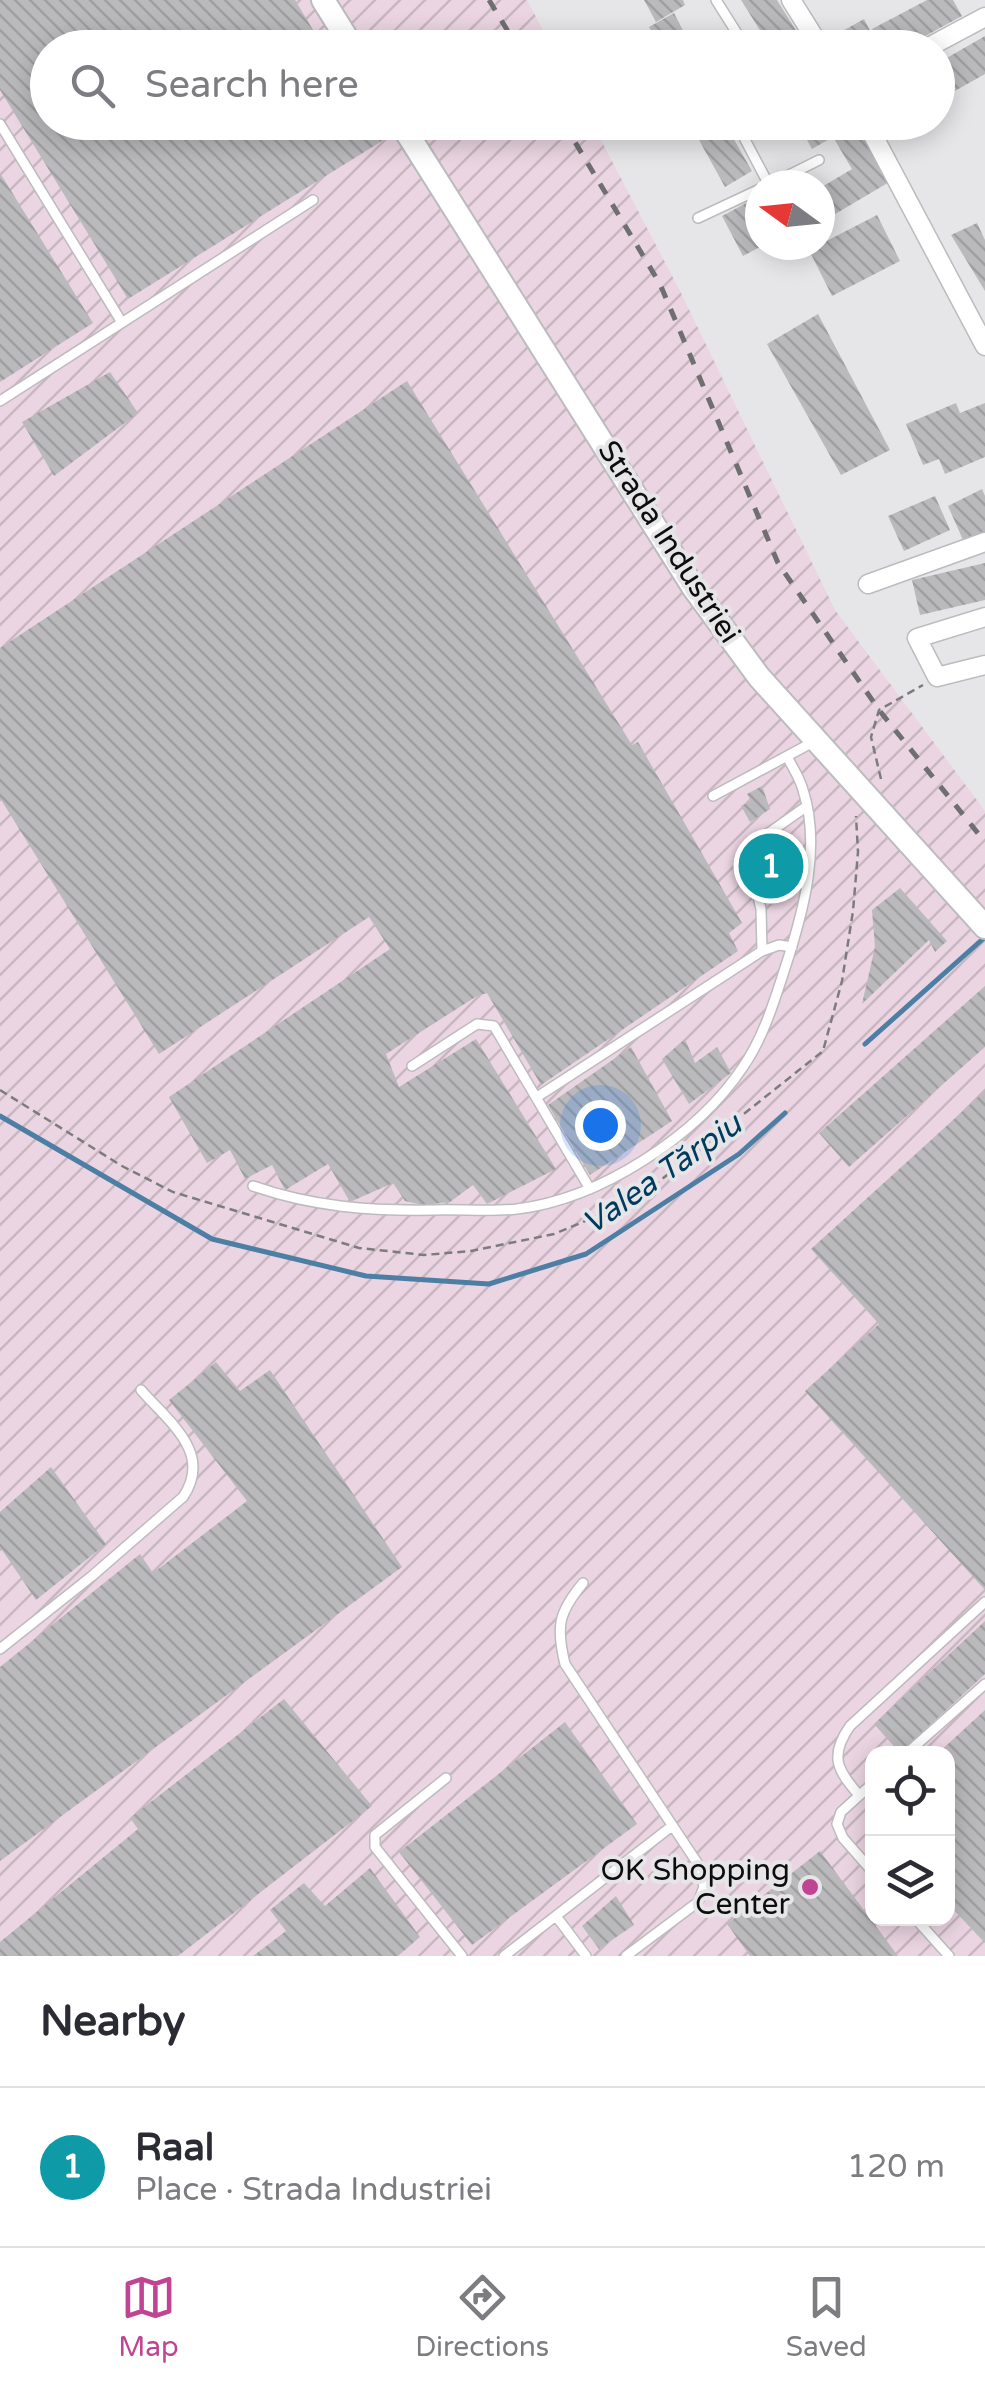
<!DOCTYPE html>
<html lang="en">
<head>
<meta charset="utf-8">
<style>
	:root { --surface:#fff; --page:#f7f7f7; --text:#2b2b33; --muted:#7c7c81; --line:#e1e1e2; --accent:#c14493 }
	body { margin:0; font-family:"Varela Round",sans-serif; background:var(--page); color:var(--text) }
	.controls { position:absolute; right:30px; bottom:30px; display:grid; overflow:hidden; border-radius:20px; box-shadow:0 5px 25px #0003 }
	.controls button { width:90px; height:90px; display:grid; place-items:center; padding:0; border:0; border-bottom:2px solid var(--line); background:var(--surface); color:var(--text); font:50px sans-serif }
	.compass { position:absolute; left:745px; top:170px; width:90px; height:90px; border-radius:50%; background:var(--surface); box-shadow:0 5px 25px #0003; rotate:285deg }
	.you { position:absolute; left:600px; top:1125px; width:35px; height:35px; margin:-25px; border:8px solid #fff; border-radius:50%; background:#1a73e8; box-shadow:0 0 0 15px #1a73e833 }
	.badge { display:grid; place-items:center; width:65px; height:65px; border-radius:50%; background:var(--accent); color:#fff; font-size:32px; font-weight:700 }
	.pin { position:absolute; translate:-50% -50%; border:5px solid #fff; box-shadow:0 2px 10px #0006 }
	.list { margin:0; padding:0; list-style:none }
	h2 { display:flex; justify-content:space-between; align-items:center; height:130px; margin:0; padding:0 40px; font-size:42px }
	h2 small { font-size:32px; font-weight:400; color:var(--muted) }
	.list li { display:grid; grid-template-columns:65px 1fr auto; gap:30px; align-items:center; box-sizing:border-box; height:160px; padding:0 40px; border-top:2px solid var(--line) }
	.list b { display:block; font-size:38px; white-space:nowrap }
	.list p { margin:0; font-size:32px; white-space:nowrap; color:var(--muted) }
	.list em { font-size:32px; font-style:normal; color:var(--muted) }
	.icon { flex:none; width:55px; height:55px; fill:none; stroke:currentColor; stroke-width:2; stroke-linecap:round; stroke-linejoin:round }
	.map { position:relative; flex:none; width:985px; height:1956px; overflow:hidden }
	.search { position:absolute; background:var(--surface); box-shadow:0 5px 25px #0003; left:30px; right:30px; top:30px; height:110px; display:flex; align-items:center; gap:25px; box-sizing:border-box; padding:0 35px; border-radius:55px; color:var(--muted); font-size:38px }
	.sheet { height:290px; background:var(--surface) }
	nav { display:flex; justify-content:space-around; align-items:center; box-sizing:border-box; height:140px; border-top:2px solid var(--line); background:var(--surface); font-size:28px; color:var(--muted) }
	nav a { display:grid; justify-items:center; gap:5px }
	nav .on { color:var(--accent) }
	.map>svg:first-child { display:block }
	.industrial { fill:url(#industrial-furrows); fill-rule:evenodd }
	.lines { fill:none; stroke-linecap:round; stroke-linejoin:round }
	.stream { stroke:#4d7fa5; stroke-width:5 }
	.building { fill:url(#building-back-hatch) }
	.service-casing { stroke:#bcbcbf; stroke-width:12 }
	.minor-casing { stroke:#bcbcbf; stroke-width:21 }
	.tertiary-casing { stroke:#bcbcbf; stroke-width:26 }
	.path { stroke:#7c7c7e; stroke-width:2.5; stroke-dasharray:8 5; stroke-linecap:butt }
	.service { stroke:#fff; stroke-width:9 }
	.minor { stroke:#fff; stroke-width:18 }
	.tertiary { stroke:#fff; stroke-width:22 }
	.rail { stroke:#6f6f71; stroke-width:5; stroke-dasharray:12 12; stroke-linecap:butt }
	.poi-dot { fill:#c14493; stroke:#e6e6e9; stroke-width:4 }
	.labels { text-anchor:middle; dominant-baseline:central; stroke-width:8; stroke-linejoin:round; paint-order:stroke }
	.street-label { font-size:30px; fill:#0d0d0e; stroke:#e6e6e9 }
	.poi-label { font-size:30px; fill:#0d0d0e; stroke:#e6e6e9; text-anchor:end }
	.water-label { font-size:32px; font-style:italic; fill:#003b5d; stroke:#e6e6e9 }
</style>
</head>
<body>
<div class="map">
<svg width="985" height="1956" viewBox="0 0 985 1956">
	<defs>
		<pattern id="industrial-furrows" width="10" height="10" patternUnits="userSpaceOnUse" patternTransform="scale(2.5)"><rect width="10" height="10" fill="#ebd5e2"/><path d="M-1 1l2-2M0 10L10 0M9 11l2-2" fill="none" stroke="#c8b6c1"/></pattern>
		<pattern id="building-back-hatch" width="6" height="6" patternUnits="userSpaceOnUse" patternTransform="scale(2.5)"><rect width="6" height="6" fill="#bababd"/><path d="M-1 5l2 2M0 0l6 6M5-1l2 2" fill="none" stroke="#9f9fa1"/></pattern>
	</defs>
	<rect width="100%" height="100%" fill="#e6e6e9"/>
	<path class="industrial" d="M0 0H527L552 47 48 48V122L592 123 680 291 835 610 985 811V1956H0ZM872 1754H948V1918H872Z"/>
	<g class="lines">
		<path class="stream" d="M865 1044 985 937
			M0 1116 212 1239 366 1276 489 1284 586 1254 739 1154 785 1113"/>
	</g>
	<path class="building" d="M0 0H295L324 48H48V122H370L382 141 128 299 0 90Z
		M644 0H683L685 5 656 22Z
		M741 0H777L807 48H771Z
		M927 0H953L962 16 903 48H882L872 29Z
		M674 13 692 48H660L649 27Z
		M864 19 879 48H847L839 33Z
		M985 36V74L953 92 938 63Z
		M689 122H724L752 171 725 187Z
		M797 122H856L891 181 820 223V188L852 169 833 137 812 149Z
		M0 173 93 323 0 382Z
		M750 201 760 222V247L743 256 722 216Z
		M877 215 900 261 832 296 809 250Z
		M977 223 985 240V291L951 235Z
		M818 314 890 450 841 475 767 344Z
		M110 372 138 413 54 476 22 422Z
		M407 381 632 745 638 742 742 923 729 933 738 951 541 1085 487 993 477 996 386 1054 399 1087 476 1039 556 1169 487 1204 473 1185 450 1202 423 1205 405 1201 393 1183 350 1202 328 1164 285 1190 272 1165 245 1179 230 1150 207 1163 169 1097 390 949 369 917 159 1054 0 798V648Z
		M956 403 960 413 985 403V457L945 474 939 459 923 465 906 424Z
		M982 489 985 496V532L963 540 948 506Z
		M935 496 950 530 904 551 888 516Z
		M985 563V600L920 615 912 580Z
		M762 786 770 809 750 822 741 806 751 801 747 794Z
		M771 850 781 859 783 872 768 881 757 858Z
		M900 888 947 941 935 952 929 940 862 1004 875 947 872 910Z
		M985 986V1047L849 1167 819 1133Z
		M685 1039 695 1063 717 1047 731 1073 689 1104 662 1059Z
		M631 1047 672 1121 590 1175 548 1105Z
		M985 1091V1590L805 1391 879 1324 811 1249Z
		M216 1362 240 1391 270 1370 402 1567 0 1861V1667L140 1554 153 1573 247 1501 169 1400Z
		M51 1467 106 1544 36 1600 0 1547V1512Z
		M985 1621V1674L900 1753 874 1724Z
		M284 1699 372 1806 178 1956H0V1942L138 1829 130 1818Z
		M985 1710V1943L948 1904V1754H937Z
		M565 1722 637 1824 472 1945 399 1852Z
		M820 1851 898 1956H750L727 1924Z
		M370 1868 420 1937 398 1956H253L286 1931 270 1910 304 1883 325 1906Z
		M616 1896 634 1925 599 1949 582 1926Z"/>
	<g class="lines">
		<defs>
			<path id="service" d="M716 0 745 46 742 48
				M736 122 741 132 757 122
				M0 124 121 321
				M741 132 769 185
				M769 185 819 160
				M698 218 760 189
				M0 401 313 200
				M713 796 815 741
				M762 951 761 909 748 855 753 844 807 806
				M412 1066 477 1024 494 1026 590 1189
				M537 1097 762 951 779 945 792 947
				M253 1186C313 1207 370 1211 433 1210 461 1209 490 1212 517 1209 600 1199 697 1136 743 1067 765 1035 775 998 787 962 804 909 821 845 803 790 800 778 792 767 787 756
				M583 1583C558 1613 556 1627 565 1664L700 1867 704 1887 698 1902 626 1956
				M0 1649 92 1576 183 1497C213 1453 169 1422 141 1390
				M906 1754 985 1684
				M446 1778 375 1835V1847L462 1956
				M872 1784 841 1812 837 1824 843 1838 872 1871
				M859 1795C837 1770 829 1756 850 1726L985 1602
				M556 1916 586 1956
				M915 1918 949 1956
				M504 1956 672 1826"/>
			<path id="minor" d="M791 0 821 48
				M927 48 985 17
				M866 122 985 346
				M868 584 985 542
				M985 617 917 638 937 677 985 665"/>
			<path id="tertiary" d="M323 0 353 48
				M400 122 693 587 759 677 985 927"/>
		</defs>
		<use href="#service" class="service-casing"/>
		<use href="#minor" class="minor-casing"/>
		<use href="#tertiary" class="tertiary-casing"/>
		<path class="path" d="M881 779 871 737 879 710 923 685
			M0 1090 122 1166 173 1192 359 1248 424 1255 471 1251 554 1234 607 1212 652 1187 823 1051 842 981 853 911 858 852 856 816"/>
		<use href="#service" class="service"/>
		<use href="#minor" class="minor"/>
		<use href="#tertiary" class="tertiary"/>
		<path class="rail" d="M489 0 518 48
			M563 122 660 284 778 563 879 710 985 842"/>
	</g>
	<circle class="poi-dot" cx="810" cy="1887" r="10"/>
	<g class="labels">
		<g class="street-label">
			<text transform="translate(669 542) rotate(57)">Strada Industriei</text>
		</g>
		<g class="poi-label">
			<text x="790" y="1870">OK Shopping<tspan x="790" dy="34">Center</tspan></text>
		</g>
		<g class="water-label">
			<text transform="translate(662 1174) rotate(-35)">Valea Tărpiu</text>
		</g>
	</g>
</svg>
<div class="controls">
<button><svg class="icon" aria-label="locate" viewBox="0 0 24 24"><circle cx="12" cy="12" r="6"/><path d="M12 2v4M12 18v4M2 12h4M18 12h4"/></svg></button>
<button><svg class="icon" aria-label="layers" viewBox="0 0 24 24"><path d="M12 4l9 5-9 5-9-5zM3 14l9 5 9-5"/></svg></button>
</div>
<svg class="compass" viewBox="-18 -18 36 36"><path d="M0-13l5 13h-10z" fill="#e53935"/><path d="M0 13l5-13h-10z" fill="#7c7c81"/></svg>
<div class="you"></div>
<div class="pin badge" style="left:771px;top:866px;background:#0f9aa8">1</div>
<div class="search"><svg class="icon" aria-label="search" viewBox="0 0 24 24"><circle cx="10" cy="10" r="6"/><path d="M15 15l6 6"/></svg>Search here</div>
</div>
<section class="sheet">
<h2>Nearby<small></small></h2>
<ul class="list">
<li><span class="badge" style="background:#0f9aa8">1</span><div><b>Raal</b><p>Place · Strada Industriei</p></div><em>120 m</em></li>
</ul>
</section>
<nav>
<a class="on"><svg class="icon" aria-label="map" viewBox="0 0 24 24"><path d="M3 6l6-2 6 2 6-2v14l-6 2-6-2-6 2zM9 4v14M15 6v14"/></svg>Map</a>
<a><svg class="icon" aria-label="directions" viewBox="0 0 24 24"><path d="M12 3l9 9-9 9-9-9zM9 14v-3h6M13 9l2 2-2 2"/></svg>Directions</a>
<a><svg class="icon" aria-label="saved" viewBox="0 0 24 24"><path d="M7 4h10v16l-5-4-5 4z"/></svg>Saved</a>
</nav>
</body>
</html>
